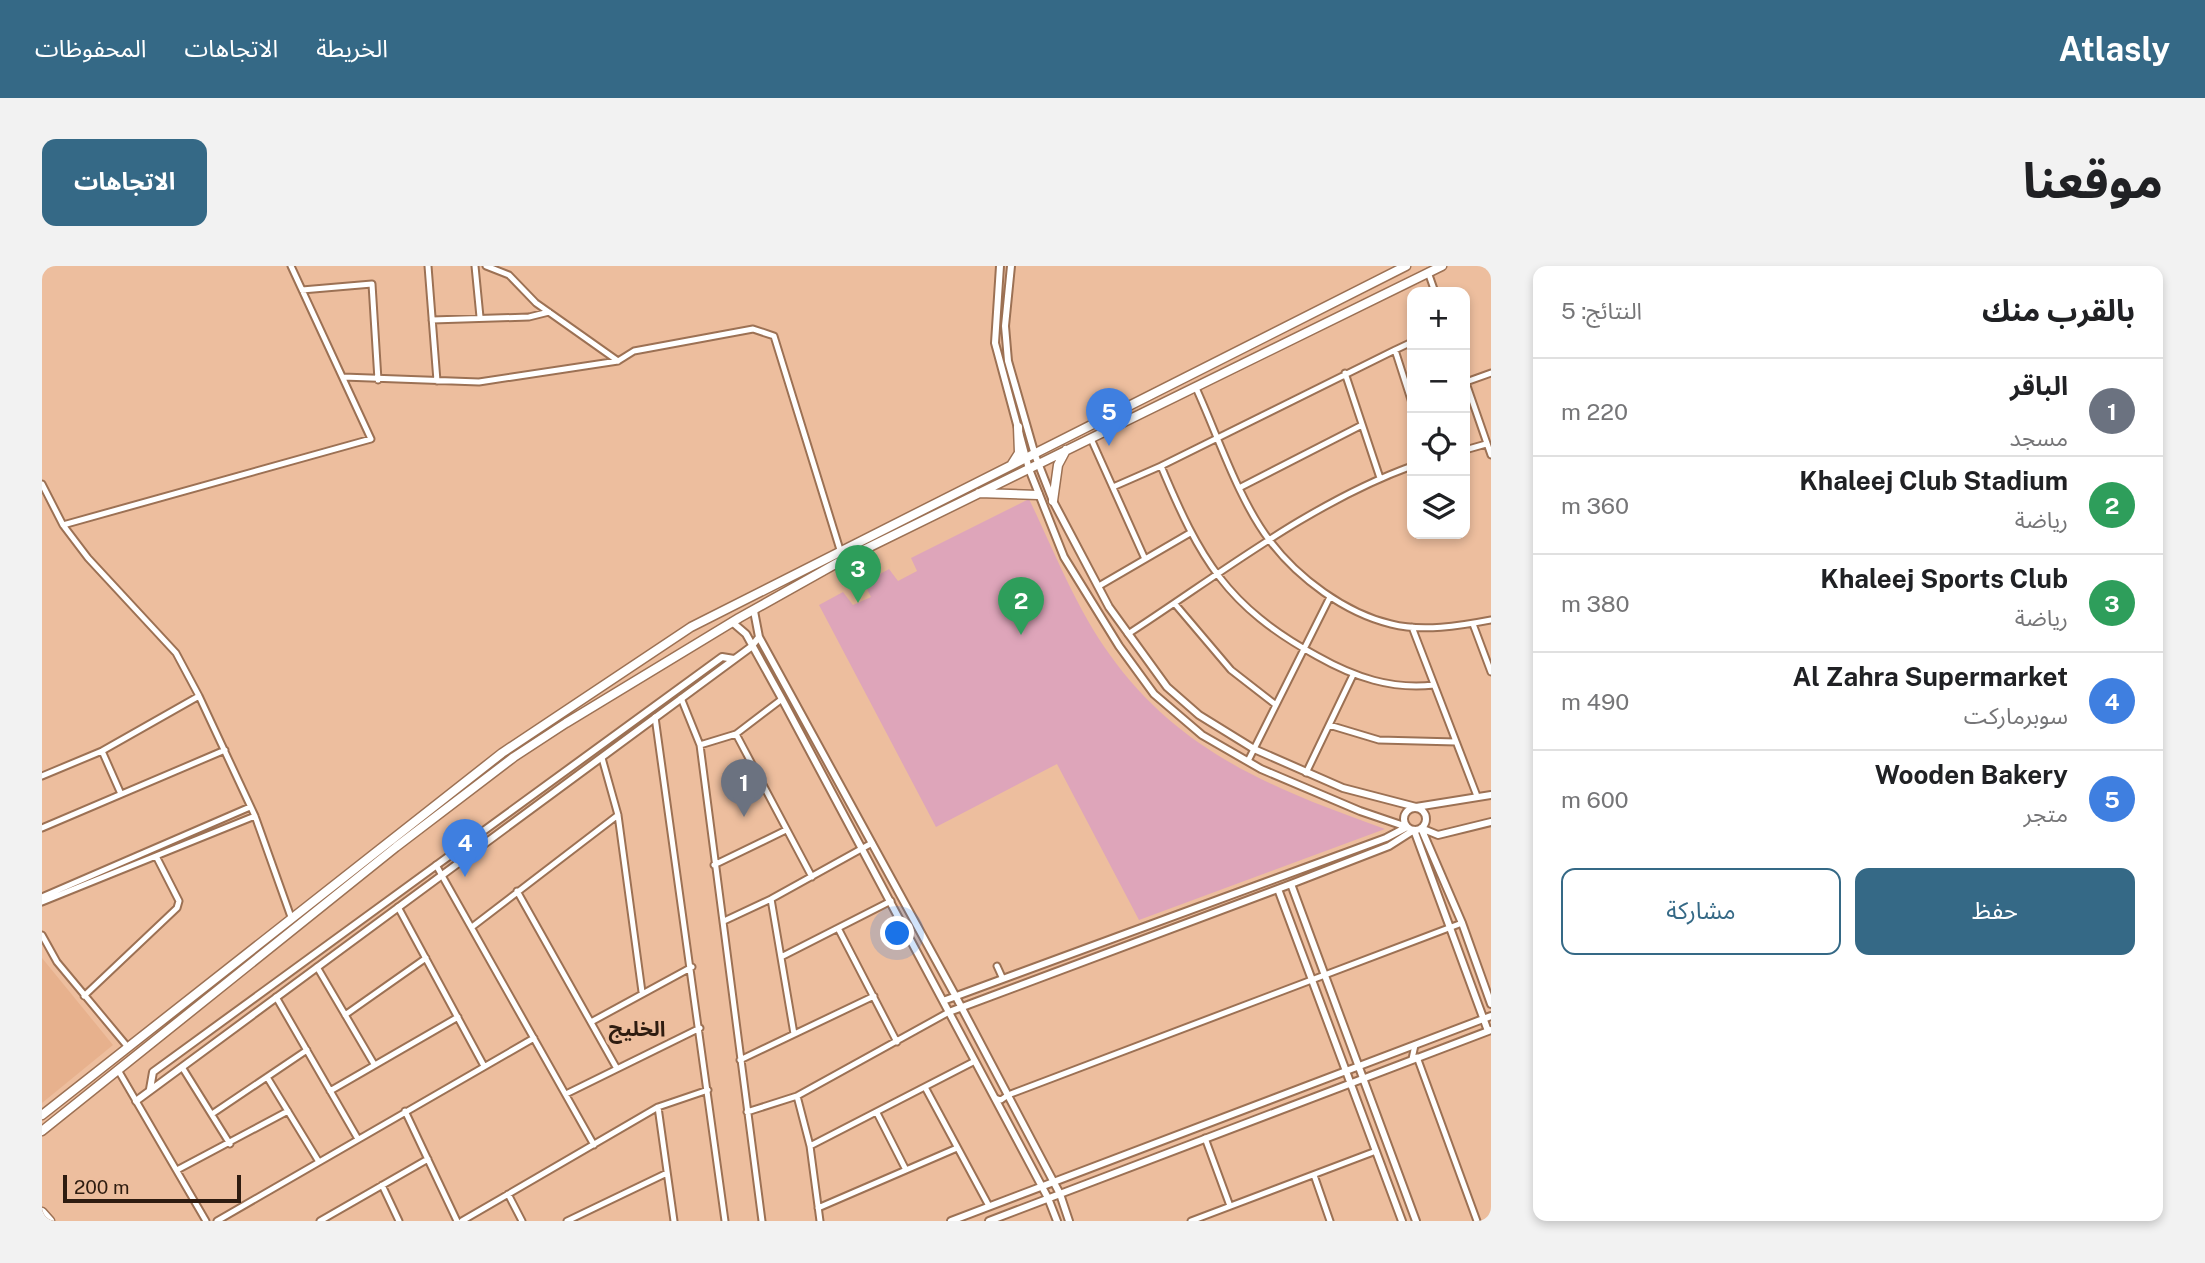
<!DOCTYPE html>
<html lang="ar">
<head>
<meta charset="utf-8">
<style>
	:root { --surface:#fff; --page:#f2f2f2; --text:#202124; --muted:#757577; --line:#e0e0e0; --accent:#356986 }
	body { margin:0; font-family:"Public Sans","Noto Sans Arabic",sans-serif; background:var(--page); color:var(--text); direction:rtl }
	.controls { position:absolute; right:21px; top:21px; display:grid; overflow:hidden; border-radius:14px; box-shadow:0 4px 10px #0003 }
	.controls button { width:63px; height:63px; display:grid; place-items:center; padding:0; border:0; border-bottom:2px solid var(--line); background:var(--surface); color:var(--text); font:35px sans-serif }
	.scale { position:absolute; left:21px; bottom:18px; width:178px; box-sizing:border-box; padding-left:7px; border:4px solid #2e1c10; border-top:0; font-size:19px; line-height:24px; white-space:nowrap; color:#2e1c10; -webkit-text-stroke:5px #edbe9e; paint-order:stroke }
	.you { position:absolute; left:856px; top:668px; width:24px; height:24px; margin:-18px; border:5px solid #fff; border-radius:50%; background:#1a73e8; box-shadow:0 0 0 10px #1a73e833 }
	.badge { display:grid; place-items:center; width:46px; height:46px; border-radius:50%; background:var(--accent); color:#fff; font-size:23px; font-weight:700 }
	.pin { position:absolute; translate:-50% -58px; filter:drop-shadow(0 2px 4px #0008) }
	.pin::after { content:''; position:absolute; top:37px; width:24px; height:21px; background:inherit; clip-path:polygon(0 0,100% 0,50% 100%) }
	.list { margin:0; padding:0; list-style:none }
	h2 { display:flex; justify-content:space-between; align-items:center; height:91px; margin:0; padding:0 28px; font-size:30px }
	h2 small { font-size:23px; font-weight:400; color:var(--muted) }
	.list li { display:grid; grid-template-columns:46px 1fr auto; gap:21px; align-items:center; box-sizing:border-box; height:98px; padding:0 28px; border-top:2px solid var(--line) }
	.list b { display:block; font-size:26px; white-space:nowrap }
	.list p { margin:0; font-size:23px; white-space:nowrap; color:var(--muted) }
	.list em { font-size:23px; font-style:normal; color:var(--muted) }
	.actions { display:flex; gap:14px; padding:21px 28px }
	.actions a { flex:1; padding:16px 0; border:2px solid var(--accent); border-radius:14px; text-align:center; font-size:24px; color:var(--accent) }
	.actions .main { background:var(--accent); color:#fff }
	.icon { flex:none; width:38px; height:38px; fill:none; stroke:currentColor; stroke-width:2; stroke-linecap:round; stroke-linejoin:round }
	.map { position:relative; flex:none; width:1449px; height:955px; overflow:hidden; direction:ltr; border-radius:14px }
	header { display:flex; align-items:center; gap:42px; box-sizing:border-box; height:98px; padding:0 35px; background:var(--accent); color:#fff }
	header strong { font-size:33px }
	nav { display:flex; gap:38px; margin-inline-start:auto; font-size:24px }
	.intro { display:flex; align-items:center; justify-content:space-between; box-sizing:border-box; height:168px; padding:0 42px }
	h1 { margin:0; font-size:49px }
	.button { padding:18px 32px; border-radius:14px; background:var(--accent); color:#fff; font-size:24px; font-weight:700 }
	main { display:flex; gap:42px; padding:0 42px }
	aside { flex:1; background:var(--surface); border-radius:14px; box-shadow:0 4px 10px #0003 }
	.map>svg:first-child { display:block }
	.built { fill:#e7b18d }
	.green { fill:#dea5ba }
	.lines { fill:none; stroke-linecap:round; stroke-linejoin:round }
	.minor-casing { stroke:#9c7154; stroke-width:9 }
	.tertiary-casing { stroke:#9c7154; stroke-width:10 }
	.primary-casing { stroke:#9c7154; stroke-width:11 }
	.minor { stroke:#fff; stroke-width:5 }
	.tertiary { stroke:#fff; stroke-width:6 }
	.primary { stroke:#fff; stroke-width:8 }
	.labels { text-anchor:middle; dominant-baseline:central; stroke-width:7; stroke-linejoin:round; paint-order:stroke }
	.neighbourhood-label { font-size:21px; font-weight:bold; fill:#2e1c10; stroke:#edbe9e }
</style>
</head>
<body>
<header>
<strong>Atlasly</strong>
<nav><a>الخريطة</a><a>الاتجاهات</a><a>المحفوظات</a></nav>
</header>
<div class="intro"><h1>موقعنا</h1><a class="button">الاتجاهات</a></div>
<main>
<aside>
<h2>بالقرب منك<small>النتائج: 5</small></h2>
<ul class="list">
<li><span class="badge" style="background:#6b7280">1</span><div><b>الباقر</b><p>مسجد</p></div><em>220 m</em></li>
<li><span class="badge" style="background:#2e9e5b">2</span><div><b>Khaleej Club Stadium</b><p>رياضة</p></div><em>360 m</em></li>
<li><span class="badge" style="background:#2e9e5b">3</span><div><b>Khaleej Sports Club</b><p>رياضة</p></div><em>380 m</em></li>
<li><span class="badge" style="background:#3f7fe0">4</span><div><b>Al Zahra Supermarket</b><p>سوبرماركت</p></div><em>490 m</em></li>
<li><span class="badge" style="background:#3f7fe0">5</span><div><b>Wooden Bakery</b><p>متجر</p></div><em>600 m</em></li>
</ul>
<div class="actions"><a class="main">حفظ</a><a>مشاركة</a></div>
</aside>
<div class="map">
<svg width="1449" height="955" viewBox="0 0 1449 955">
	<rect width="100%" height="100%" fill="#edbe9e"/>
	<path class="built" d="M0 692 71 779 0 837Z"/>
	<path class="green" d="M987 233C1012 285 1034 342 1068 389 1138 487 1234 524 1343 563L1097 654 1015 498 894 561 777 339 801 326 811 339 829 331 822 317 847 303 856 315 875 305 869 292Z"/>
	<g class="lines">
		<defs>
			<path id="minor" d="M386 0 395 115
				M433 0 438 51
				M444 0 467 9 494 37 576 95
				M1386 6 1393 26
				M260 24 330 18 336 114
				M390 54 487 51 507 46
				M1353 84 1370 76
				M1303 107 1338 212
				M301 111 437 116 576 95 592 85 711 63 732 70 799 287
				M1423 114 1449 189
				M1424 116 1449 107
				M1154 122C1176 170 1196 233 1228 275 1256 312 1303 347 1349 358 1380 366 1418 360 1449 354
				M1370 137 1353 84 1119 200C1158 293 1184 340 1275 390 1312 411 1350 424 1392 419
				M1050 175 1103 293
				M1423 184 1444 178
				M0 218 21 259 46 292 134 387 157 430
				M1071 221 1119 200
				M1199 221 1320 159
				M21 259 329 173 249 0
				M1057 320 1148 267
				M1133 338 1189 404 1234 439
				M1431 358 1449 406
				M1370 361 1435 530
				M1086 368C1177 309 1268 237 1370 200
				M639 432 658 479 720 955
				M613 451 683 955
				M1287 459 1337 474 1414 476
				M694 468 770 611
				M658 479 694 468 740 433
				M60 485 79 528
				M560 492 576 549 600 726
				M1206 495 1288 331
				M1264 507 1311 409
				M0 510 60 485 157 430 213 550 249 651
				M0 562 183 484
				M394 599 552 879
				M672 599 744 564
				M475 625 574 801
				M0 631 208 541
				M729 633 752 768
				M0 636 213 550
				M356 641 442 800
				M682 655 729 633 830 577
				M430 661 576 549
				M797 664 855 776
				M0 669 15 696 85 780
				M739 691 849 635
				M955 700 960 711
				M275 701 332 798
				M42 730 135 642 137 635 114 590
				M234 731 316 873
				M303 749 384 692
				M549 756 650 701
				M1375 791 1435 955
				M1370 793 1373 779
				M698 794 832 730
				M140 801 188 878
				M76 804 164 955
				M225 811 277 896
				M884 823 947 940
				M288 825 416 751
				M524 828 658 762
				M755 830 768 880 778 955
				M953 832 959 834 966 829 1420 657
				M616 841 632 955
				M363 845 415 955
				M705 846 755 830 907 746
				M835 847 864 904
				M170 848 265 784
				M1163 872 1188 940
				M768 880 933 795
				M135 904 246 845
				M1272 909 1288 955
				M340 919 357 955
				M466 928 480 955
				M776 942 915 882
				M175 955 492 772
				M278 955 386 893
				M420 955 616 841 666 824
				M525 955 625 907
				M1149 955 1334 885"/>
			<path id="tertiary" d="M958 0 953 77 987 203 1022 291 1077 380 1112 428 1160 469 1219 503 1318 545 1365 561
				M969 0 963 60 966 95 993 189 1011 235 1067 341 1125 421 1157 449 1212 483 1301 522 1374 541 1449 529
				M712 345 717 371 913 729 1018 928 1027 955
				M690 356 704 368 740 433 1006 932 1015 955
				M1362 553a11 11 0 1 1 22 0a11 11 0 1 1-22 0Z
				M1379 562 1420 657 1449 738
				M1379 562 1396 569 1449 556
				M1249 618 1374 955
				M1236 623 1360 955
				M901 735 1344 572 1365 561
				M907 746 1249 618 1347 580 1372 564 1446 765
				M108 823 111 806 680 391 692 393
				M94 835 709 381 717 371
				M909 955 1449 750
				M947 955 1449 764"/>
			<path id="primary" d="M970 198 977 187 976 161
				M937 227 996 229
				M1011 235 1016 199 1024 184
				M0 849 460 487 649 361 1364 0
				M0 865 354 581 472 491 524 457 697 352 797 296 1400 0
				M0 946 8 955"/>
		</defs>
		<use href="#minor" class="minor-casing"/>
		<use href="#tertiary" class="tertiary-casing"/>
		<use href="#primary" class="primary-casing"/>
		<use href="#minor" class="minor"/>
		<use href="#tertiary" class="tertiary"/>
		<use href="#primary" class="primary"/>
	</g>
	<g class="labels">
		<g class="neighbourhood-label">
			<text x="595" y="762">الخليج</text>
		</g>
	</g>
</svg>
<div class="controls">
<button>+</button>
<button>−</button>
<button><svg class="icon" aria-label="locate" viewBox="0 0 24 24"><circle cx="12" cy="12" r="6"/><path d="M12 2v4M12 18v4M2 12h4M18 12h4"/></svg></button>
<button><svg class="icon" aria-label="layers" viewBox="0 0 24 24"><path d="M12 4l9 5-9 5-9-5zM3 14l9 5 9-5"/></svg></button>
</div>
<div class="scale">200 m</div>
<div class="you"></div>
<div class="pin badge" style="left:702px;top:551px;background:#6b7280">1</div>
<div class="pin badge" style="left:979px;top:369px;background:#2e9e5b">2</div>
<div class="pin badge" style="left:816px;top:337px;background:#2e9e5b">3</div>
<div class="pin badge" style="left:423px;top:611px;background:#3f7fe0">4</div>
<div class="pin badge" style="left:1067px;top:180px;background:#3f7fe0">5</div>
</div>
</main>
</body>
</html>
